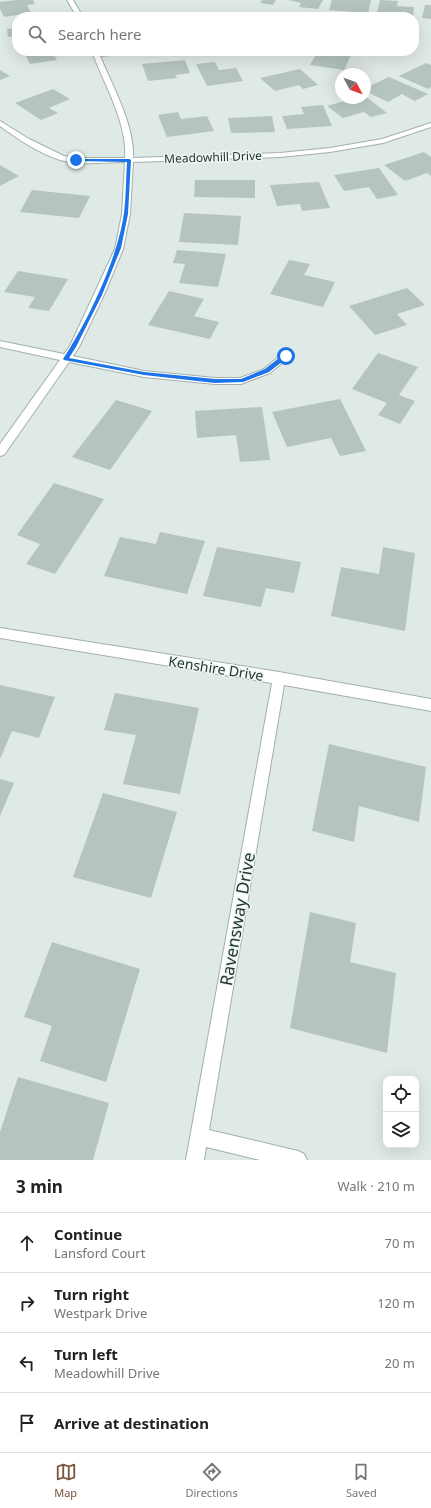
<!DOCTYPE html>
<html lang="en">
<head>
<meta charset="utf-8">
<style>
	:root { --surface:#fff; --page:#f2f2f2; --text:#222; --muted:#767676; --line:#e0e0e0; --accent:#7c513d }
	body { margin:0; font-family:"Noto Sans",sans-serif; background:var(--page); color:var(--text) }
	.controls { position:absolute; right:12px; bottom:12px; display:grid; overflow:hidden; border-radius:8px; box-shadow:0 4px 16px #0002 }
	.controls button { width:36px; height:36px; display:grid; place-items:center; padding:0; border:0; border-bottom:1px solid var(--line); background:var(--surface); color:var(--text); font:20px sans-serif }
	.compass { position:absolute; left:335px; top:68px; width:36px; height:36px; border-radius:50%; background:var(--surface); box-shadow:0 4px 16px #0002; rotate:131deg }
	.stop { position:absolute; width:12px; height:12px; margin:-9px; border:3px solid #1a73e8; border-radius:50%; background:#fff }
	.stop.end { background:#1a73e8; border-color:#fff; box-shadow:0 1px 4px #0008 }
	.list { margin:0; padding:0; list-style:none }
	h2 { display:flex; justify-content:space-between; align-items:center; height:52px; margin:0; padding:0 16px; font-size:17px }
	h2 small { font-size:13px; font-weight:400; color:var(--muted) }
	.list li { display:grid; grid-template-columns:26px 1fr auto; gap:12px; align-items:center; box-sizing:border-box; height:60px; padding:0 16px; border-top:1px solid var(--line) }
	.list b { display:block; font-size:15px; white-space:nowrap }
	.list p { margin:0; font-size:13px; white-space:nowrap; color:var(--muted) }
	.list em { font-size:13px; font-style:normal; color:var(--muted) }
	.icon { flex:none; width:22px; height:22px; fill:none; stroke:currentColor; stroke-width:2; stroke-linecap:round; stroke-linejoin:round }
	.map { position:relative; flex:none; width:431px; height:1160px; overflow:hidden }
	.search { position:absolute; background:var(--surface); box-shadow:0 4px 16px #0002; left:12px; right:12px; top:12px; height:44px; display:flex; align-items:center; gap:10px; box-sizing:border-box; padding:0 14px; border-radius:16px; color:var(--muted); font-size:15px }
	.sheet { height:292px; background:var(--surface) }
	nav { display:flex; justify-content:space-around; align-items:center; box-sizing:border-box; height:56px; border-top:1px solid var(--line); background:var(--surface); font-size:11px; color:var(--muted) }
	nav a { display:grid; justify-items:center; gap:2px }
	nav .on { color:var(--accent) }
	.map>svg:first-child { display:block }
	.building { fill:#b5c4bf }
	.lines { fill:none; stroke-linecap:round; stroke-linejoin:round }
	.minor-casing { stroke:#a2b0ad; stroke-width:2 }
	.minor { fill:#fff; fill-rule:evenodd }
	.route { fill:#1a73e8 }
	.labels { text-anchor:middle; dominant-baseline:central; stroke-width:3; stroke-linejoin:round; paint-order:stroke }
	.far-street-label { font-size:12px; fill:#213834; stroke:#eff6f3 }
	.street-label { font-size:14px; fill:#213834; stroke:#eff6f3 }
	.near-street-label { font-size:17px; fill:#213834; stroke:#eff6f3 }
</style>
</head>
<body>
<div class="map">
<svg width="431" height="1160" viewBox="0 0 431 1160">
	<rect width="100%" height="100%" fill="#dfe9e6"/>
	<path class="building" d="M16 0H33L35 4 27 5 31 13 4 17 0 9V2Z
		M262 0H276L273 5 260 3Z
		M288 0H323L318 9 299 7 301 3Z
		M332 0H371L368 13 329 10Z
		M380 0 398 1 397 6 414 7 413 17H376Z
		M425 5H431V19L422 18Z
		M219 12 220 17H202L201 13Z
		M17 28V36L8 37 7 29Z
		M23 51H52L57 60 30 64Z
		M318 51H353L344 70 310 65Z
		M185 60 190 73 175 75 177 78 148 81 142 64Z
		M215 62 219 70 236 68 243 81 207 86 196 64Z
		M426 63 431 65V87L428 89 399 76Z
		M300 69 318 85 303 89 299 85 275 91 260 78Z
		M0 70 10 76 0 80Z
		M389 77 428 94 415 101 402 94 388 102 365 91V88Z
		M53 89 70 99 49 108 58 113 41 120 15 103Z
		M365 96 387 113 371 117 364 112 343 118 327 106 355 98H365Z
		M323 105 332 126 287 129 282 116 304 114 301 107Z
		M178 112 181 119 207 116 214 131 167 137 158 115Z
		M272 116 275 132 231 133 228 118Z
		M424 152 431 157V176L427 173 405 181 384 165Z
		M0 165 19 176 0 186Z
		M379 168 398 195 377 199 369 187 344 191 334 175Z
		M195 180H255V198L194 197Z
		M319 182 330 208 302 211 300 204 277 206 270 185Z
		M32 190 90 196 79 218 20 212Z
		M184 213 241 216 238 245 179 242Z
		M177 250 226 254 218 287 179 283 185 264 173 263Z
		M289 260 310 264 304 275 335 282 323 307 270 294Z
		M18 271 68 279 49 311 28 308 35 297 4 292Z
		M407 288 425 305 397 314 407 325 375 335 349 306Z
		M169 291 204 299 194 316 219 322 210 339 148 325Z
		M378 353 418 367 399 395 415 401 400 424 378 415 387 403 352 389Z
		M340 399 366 451 340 456 331 438 287 447 272 412Z
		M116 400 152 411 110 470 72 457Z
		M262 407 270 460 240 462 236 435 197 438 195 411Z
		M54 483 104 499 55 574 26 564 40 544 17 535Z
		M160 532 205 541 187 594 104 576 120 537 156 544Z
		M217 547 301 562 294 593 266 588 261 607 203 596Z
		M383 547 415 553 405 631 331 616 341 567 379 574Z
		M0 685 55 697 39 738 12 731 0 759Z
		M115 693 199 708 180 794 123 784 136 735 104 730Z
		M329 744 426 767 419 822 359 806 354 842 312 831Z
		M0 779 14 783 0 816Z
		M103 793 177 812 151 898 73 877Z
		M310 912 356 923 350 962 396 973 387 1053 290 1028Z
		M52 942 140 969 106 1082 40 1061 52 1026 24 1017Z
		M18 1077 109 1103 93 1160H0V1132Z"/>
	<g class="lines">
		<defs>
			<path id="minor" d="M67 0H73L83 17H77Z
				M92 51H134L131 53 100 56C112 85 135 126 133 158L280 153 330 148 382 139 431 123V127L383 143 330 152 280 157 133 162 130 214 123 249 104 295 79 347 73 356 144 371 215 378H240L264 369 283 353H289L291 355 270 373 241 384H215L144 377 69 362 4 455 0 456V444L60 360 0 347V341L64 354 70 346 115 249 122 214 125 162C105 162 80 166 60 160 38 153 18 139 0 126V121L29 139 64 156 76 158H125C128 123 103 83 92 51Z
				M0 628 279 672 431 699V711L284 685 209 1130 298 1151 304 1154 307 1160H260L206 1147 204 1160H186L272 683 0 638Z"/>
		</defs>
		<use href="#minor" class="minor-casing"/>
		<use href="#minor" class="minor"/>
	</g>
	<path class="route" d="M75 159H129L131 160 128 214 121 248 102 295 76 347 69 358 144 372 215 379H241L265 369 284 354H288V357L269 372 243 382 215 383 144 375 64 360 63 359C88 321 118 258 124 213 126 196 126 179 127 162L76 161Z"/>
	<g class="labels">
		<g class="far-street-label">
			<text transform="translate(213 157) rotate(-2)">Meadowhill Drive</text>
		</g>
		<g class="street-label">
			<text transform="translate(216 668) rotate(9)">Kenshire Drive</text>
		</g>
		<g class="near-street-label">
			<text transform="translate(237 919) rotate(-80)">Ravensway Drive</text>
		</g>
	</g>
</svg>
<div class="controls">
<button><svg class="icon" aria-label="locate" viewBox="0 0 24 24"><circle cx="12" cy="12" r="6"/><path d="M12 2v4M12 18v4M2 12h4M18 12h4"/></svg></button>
<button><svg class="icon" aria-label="layers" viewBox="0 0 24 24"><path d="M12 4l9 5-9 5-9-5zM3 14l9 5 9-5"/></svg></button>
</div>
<svg class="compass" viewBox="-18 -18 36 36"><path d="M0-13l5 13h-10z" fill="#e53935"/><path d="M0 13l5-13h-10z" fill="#767676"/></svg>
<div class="stop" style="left:286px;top:356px"></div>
<div class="stop end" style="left:76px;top:160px"></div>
<div class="search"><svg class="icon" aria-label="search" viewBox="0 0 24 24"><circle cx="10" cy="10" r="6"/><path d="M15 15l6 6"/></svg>Search here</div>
</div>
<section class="sheet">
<h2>3 min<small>Walk · 210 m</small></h2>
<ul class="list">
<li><svg class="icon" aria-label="ahead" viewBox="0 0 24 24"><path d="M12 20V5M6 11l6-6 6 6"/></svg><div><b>Continue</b><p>Lansford Court</p></div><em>70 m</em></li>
<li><svg class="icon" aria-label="right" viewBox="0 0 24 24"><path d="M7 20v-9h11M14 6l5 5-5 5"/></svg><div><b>Turn right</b><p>Westpark Drive</p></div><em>120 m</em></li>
<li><svg class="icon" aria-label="left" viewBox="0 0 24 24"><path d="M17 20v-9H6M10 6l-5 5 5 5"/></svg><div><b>Turn left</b><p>Meadowhill Drive</p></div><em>20 m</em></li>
<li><svg class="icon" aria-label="arrive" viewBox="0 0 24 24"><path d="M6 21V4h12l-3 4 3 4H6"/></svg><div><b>Arrive at destination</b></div></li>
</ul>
</section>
<nav>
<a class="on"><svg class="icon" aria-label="map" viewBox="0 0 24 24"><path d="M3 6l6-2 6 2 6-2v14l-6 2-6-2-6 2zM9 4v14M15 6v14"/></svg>Map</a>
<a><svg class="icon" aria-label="directions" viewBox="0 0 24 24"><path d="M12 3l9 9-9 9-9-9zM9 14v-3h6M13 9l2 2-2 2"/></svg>Directions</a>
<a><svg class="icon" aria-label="saved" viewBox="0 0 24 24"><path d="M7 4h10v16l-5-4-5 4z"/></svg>Saved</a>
</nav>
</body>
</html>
